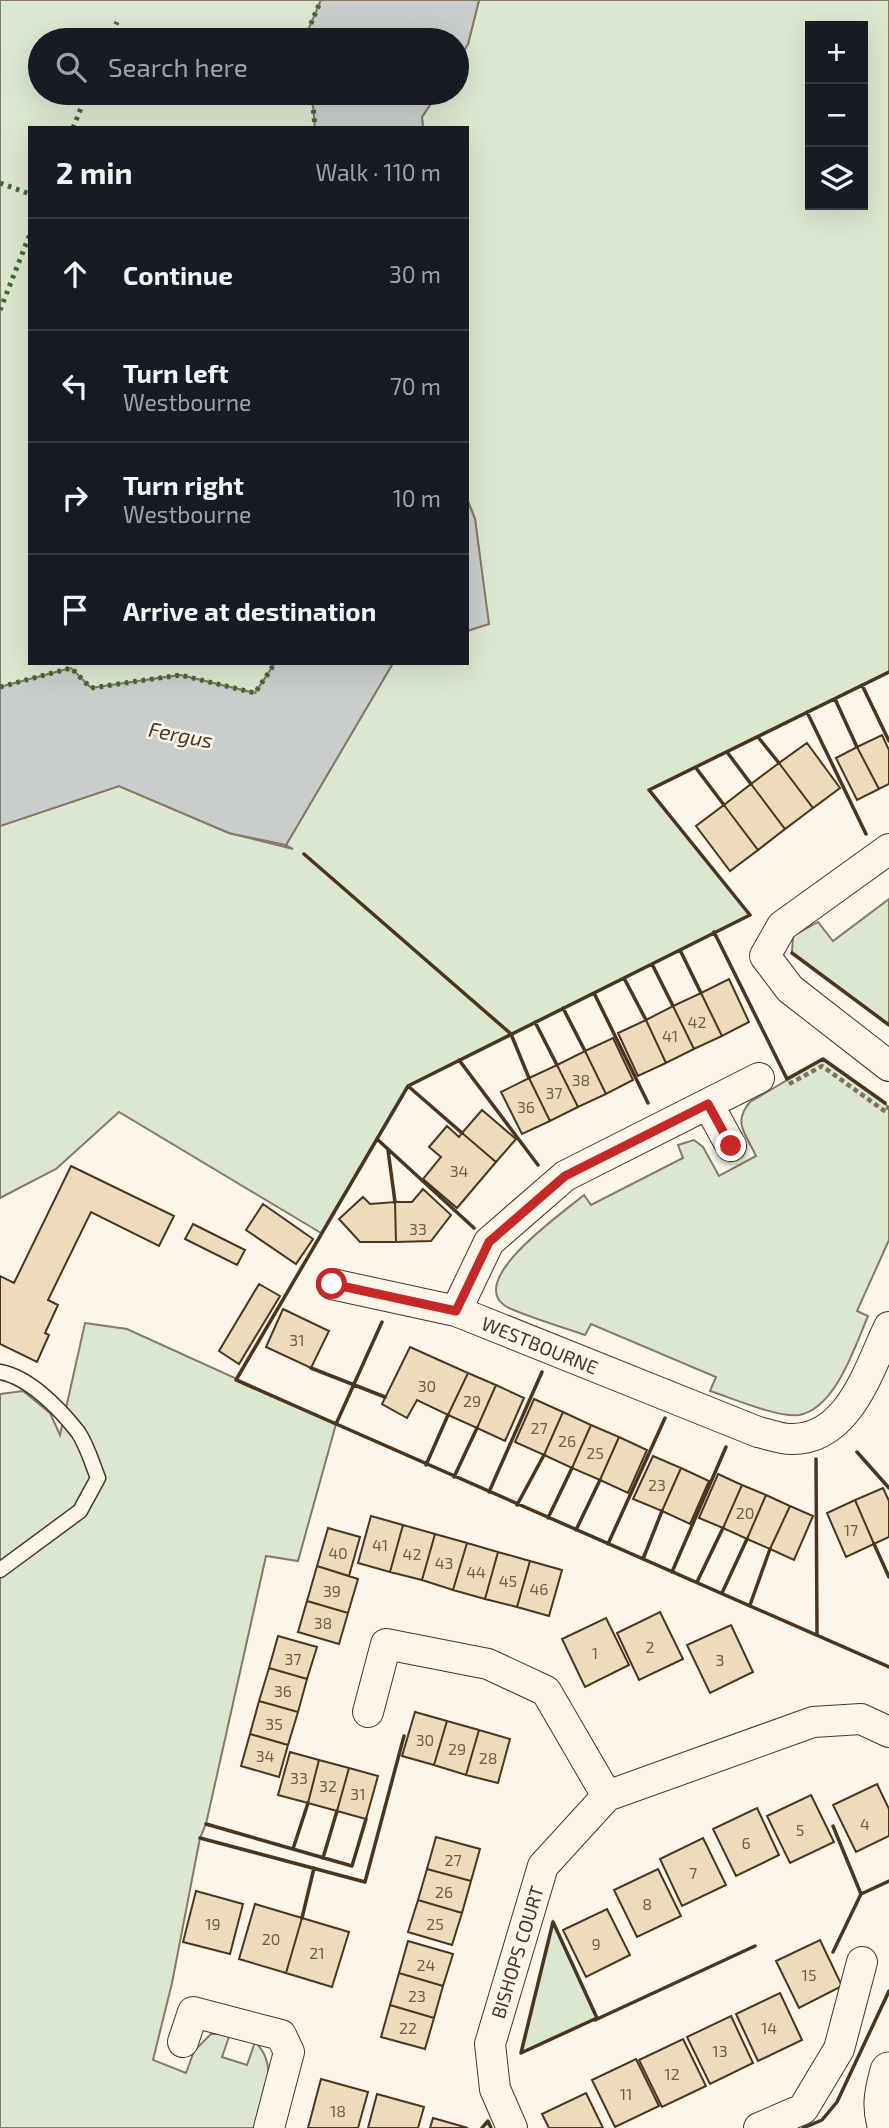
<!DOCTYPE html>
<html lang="en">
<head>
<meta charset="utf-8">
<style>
	:root { --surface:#171b24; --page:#20242c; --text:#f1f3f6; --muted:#9ea1a6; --line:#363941 }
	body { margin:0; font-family:"Exo 2",sans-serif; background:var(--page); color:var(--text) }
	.controls { position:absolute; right:21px; top:21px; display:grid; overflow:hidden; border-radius:0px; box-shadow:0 7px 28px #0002 }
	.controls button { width:63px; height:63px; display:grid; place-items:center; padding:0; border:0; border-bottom:2px solid var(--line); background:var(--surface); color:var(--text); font:35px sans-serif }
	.stop { position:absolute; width:21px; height:21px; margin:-16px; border:5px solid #c62828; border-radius:50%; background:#fff }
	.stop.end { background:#c62828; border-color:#fff; box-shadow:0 2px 7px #0008 }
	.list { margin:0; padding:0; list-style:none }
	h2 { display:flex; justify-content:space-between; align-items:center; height:91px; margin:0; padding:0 28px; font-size:30px }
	h2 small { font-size:23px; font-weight:400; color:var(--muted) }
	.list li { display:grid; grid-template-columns:46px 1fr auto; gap:21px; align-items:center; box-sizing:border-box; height:112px; padding:0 28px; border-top:2px solid var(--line) }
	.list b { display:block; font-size:26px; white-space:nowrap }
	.list p { margin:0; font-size:23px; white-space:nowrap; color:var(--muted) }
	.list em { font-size:23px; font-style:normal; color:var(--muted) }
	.icon { flex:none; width:38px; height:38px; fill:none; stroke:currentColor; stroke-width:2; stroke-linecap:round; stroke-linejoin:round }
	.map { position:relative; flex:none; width:889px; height:2128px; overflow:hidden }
	.search { position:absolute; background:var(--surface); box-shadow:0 7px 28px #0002; left:28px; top:28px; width:441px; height:77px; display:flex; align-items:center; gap:18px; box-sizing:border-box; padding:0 24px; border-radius:38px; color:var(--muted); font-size:26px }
	.panel { position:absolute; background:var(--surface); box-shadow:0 7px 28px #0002; left:28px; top:126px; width:441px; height:539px; border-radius:0px }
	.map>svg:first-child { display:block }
	.green { fill:#dce7d0; stroke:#887966; stroke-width:2; fill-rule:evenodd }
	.water { fill:#c9cecd; stroke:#887966; stroke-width:2 }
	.building { fill:#ecdcbc; stroke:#4a3520; stroke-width:2 }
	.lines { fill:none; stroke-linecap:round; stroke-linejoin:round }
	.service-casing { stroke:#4a3520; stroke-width:17 }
	.minor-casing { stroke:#4a3520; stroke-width:32 }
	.tertiary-casing { stroke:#4a3520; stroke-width:39 }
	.path { stroke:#7f6f5c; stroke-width:4.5; stroke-dasharray:5 3.5; stroke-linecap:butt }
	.service { stroke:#fbf6e9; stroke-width:14 }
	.minor { stroke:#fbf6e9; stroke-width:30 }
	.tertiary { stroke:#fbf6e9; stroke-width:37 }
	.hedge { stroke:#436837; stroke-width:5; stroke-dasharray:3.5 5; stroke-linecap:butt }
	.wall { stroke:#4a3520; stroke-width:3.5 }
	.route { stroke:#c62828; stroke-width:9 }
	.labels { text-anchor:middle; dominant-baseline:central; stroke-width:5; stroke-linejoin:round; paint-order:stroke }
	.number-label { font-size:16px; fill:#725f47 }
	.street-label { font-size:19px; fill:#4a3520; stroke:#fbf6e9 }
	.water-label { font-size:21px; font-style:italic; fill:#4a3520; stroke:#fbf6e9 }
</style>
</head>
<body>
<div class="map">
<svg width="889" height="2128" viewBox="0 0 889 2128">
	<rect width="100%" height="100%" fill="#fbf6e9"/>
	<path class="green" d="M0 0H321L307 33 308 40H40V93H312L315 128H30V663H275L255 693 180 675 91 688 71 668 0 687Z
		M479 0H889V672L650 790 750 915 408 1086 321 1233 119 1112 56 1169 0 1198V826L119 786 229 833 293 849 286 845 393 663H467V631L488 624 475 519 467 499V128H423L422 117 438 93H457V62L468 44ZM810 26H863V205H810Z
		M889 899V1025L792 953 793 936 818 922 833 941Z
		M823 1059 889 1107V1240L857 1311 868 1316C855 1346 836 1408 799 1415 778 1418 732 1398 710 1391L716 1377 591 1324 585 1335C569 1329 514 1313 504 1305 468 1278 564 1212 584 1195L591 1205 683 1158 678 1145 694 1140 703 1147 719 1176 756 1156C746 1134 732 1123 750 1102Z
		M85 1323 127 1329 336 1424 298 1561 266 1556 206 1824 200 1838 172 1983 153 2060 186 2073 194 2051 211 2034H230L222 2057 247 2065 255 2042C279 2064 265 2099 260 2128H0V1394L23 1391 50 1413 60 1435Z
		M553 1922 597 2018 521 2053Z"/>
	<path class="water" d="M321 0H479L468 44 457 62V40H308L307 33Z
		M312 93H438L422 117 423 128H315Z
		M467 499 475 519 489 624 467 631Z
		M275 663H393L286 845 229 833 119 786 0 826V687L71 668 91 688 180 675 255 693Z"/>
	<path class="building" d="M882 735 889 750V784L879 789 857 747Z
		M807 743 840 788 813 808 779 763Z
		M857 747 879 789 857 800 836 758Z
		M779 763 813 808 785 829 751 784Z
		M751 784 785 829 758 850 724 805Z
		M724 805 758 850 730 871 696 826Z
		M729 979 749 1022 722 1036 701 993Z
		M701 993 722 1036 694 1049 673 1006Z
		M673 1006 694 1049 666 1063 646 1020Z
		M646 1020 666 1063 638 1076 618 1033Z
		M613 1038 633 1080 606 1094 585 1051Z
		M585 1051 606 1094 578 1107 557 1065Z
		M557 1065 578 1107 550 1121 529 1078Z
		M529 1078 550 1121 522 1134 501 1092Z
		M482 1110 516 1139 496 1162 462 1133Z
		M447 1126 459 1137 462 1133 496 1162 457 1208 423 1179 441 1157 429 1147Z
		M71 1166 174 1216 159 1246 91 1212 48 1300 58 1305 45 1333 49 1335 37 1362 0 1344V1276L14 1283Z
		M423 1189 451 1215 431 1241 396 1242 395 1202H412Z
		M363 1197 370 1204 395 1202 396 1242H360L339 1219Z
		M263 1204 313 1239 296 1264 246 1230Z
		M193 1224 245 1250 237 1265 185 1239Z
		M259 1284 280 1296 239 1364 219 1351Z
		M283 1309 329 1331 311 1368 266 1347Z
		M410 1347 468 1373 448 1415 417 1400 407 1418 382 1404Z
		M468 1373 496 1385 477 1428 448 1415Z
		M496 1385 524 1398 505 1441 477 1428Z
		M534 1399 563 1412 544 1455 515 1442Z
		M563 1412 591 1425 572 1468 544 1455Z
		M591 1425 619 1437 600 1480 572 1468Z
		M619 1437 647 1450 628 1493 600 1480Z
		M653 1456 681 1468 662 1511 633 1499Z
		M681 1468 709 1481 690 1524 662 1511Z
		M718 1474 742 1485 723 1528 699 1518Z
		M742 1485 766 1495 747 1539 723 1528Z
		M883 1488 889 1501V1537L874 1544 855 1500Z
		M766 1495 790 1506 770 1549 747 1539Z
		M855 1500 874 1544 846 1557 827 1513Z
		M790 1506 813 1516 794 1560 770 1549Z
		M371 1516 403 1525 390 1572 358 1563Z
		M403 1525 435 1534 422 1580 390 1572Z
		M328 1528 360 1537 349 1576 317 1566Z
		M435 1534 467 1543 453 1590 422 1580Z
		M467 1543 498 1552 485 1599 453 1590Z
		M498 1552 530 1561 517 1607 485 1599Z
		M530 1561 562 1570 549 1616 517 1607Z
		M317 1566 358 1579 348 1613 307 1601Z
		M307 1601 348 1613 339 1644 298 1632Z
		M660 1612 683 1659 639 1680 617 1633Z
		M606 1618 629 1665 585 1687 562 1639Z
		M731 1625 753 1672 710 1693 687 1645Z
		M278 1636 317 1647 307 1679 269 1668Z
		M269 1668 307 1679 298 1712 259 1701Z
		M259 1701 298 1712 288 1745 250 1734Z
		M415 1712 447 1721 434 1765 402 1756Z
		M447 1721 479 1730 466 1775 434 1765Z
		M479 1730 510 1739 498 1783 466 1775Z
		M250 1734 288 1745 279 1777 241 1766Z
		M290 1752 319 1760 308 1803 278 1795Z
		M319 1760 349 1768 337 1811 308 1803Z
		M349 1768 378 1776 366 1819 337 1811Z
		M877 1784 889 1809V1836L856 1852 833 1805Z
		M811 1795 834 1842 790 1863 767 1816Z
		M757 1808 779 1855 736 1876 713 1829Z
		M436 1837 480 1849 471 1881 427 1869Z
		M703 1838 726 1885 682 1906 660 1859Z
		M427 1869 471 1881 462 1913 418 1900Z
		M658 1869 681 1916 637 1937 614 1890Z
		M196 1891 243 1904 230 1954 183 1942Z
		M418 1900 462 1913 452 1945 408 1932Z
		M255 1904 302 1918 286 1973 239 1959Z
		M607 1909 630 1955 586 1977 563 1930Z
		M302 1918 349 1932 332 1987 286 1973Z
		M820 1940 842 1986 799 2008 776 1961Z
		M408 1941 453 1954 443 1986 399 1973Z
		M399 1973 443 1986 434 2018 390 2005Z
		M780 1993 802 2040 758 2061 736 2014Z
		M390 2005 434 2018 425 2049 381 2037Z
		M731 2016 753 2063 710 2084 687 2037Z
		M683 2039 706 2086 662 2107 639 2060Z
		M636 2059 659 2106 615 2127 592 2080Z
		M321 2079 368 2092 358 2128H308Z
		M586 2093 603 2128H549L542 2114Z
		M377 2094 424 2107 418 2128H368Z
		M433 2118 468 2128H430Z"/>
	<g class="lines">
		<defs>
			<path id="service" d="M0 1372C29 1377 60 1409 78 1432 87 1445 92 1463 98 1478L80 1511 0 1570"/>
			<path id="minor" d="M889 849 782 926 765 956 790 989 889 1066
				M759 1078 565 1176 489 1242 456 1311 758 1432C768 1434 780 1439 790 1439 849 1441 869 1368 889 1327
				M708 1104 731 1146
				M332 1284 456 1311
				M368 1712 386 1644 488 1664 546 1691 607 1796
				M183 2042 193 2012 281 2035 289 2052 269 2128
				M512 2128 495 2089 490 2044 543 1866 607 1796 813 1722 861 1719 889 1732
				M759 2128 803 2109 839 2049 862 1962"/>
			<path id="tertiary" d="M887 2128C880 2108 883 2092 889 2071"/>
		</defs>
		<use href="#service" class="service-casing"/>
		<use href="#minor" class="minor-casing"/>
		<use href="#tertiary" class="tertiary-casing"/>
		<path class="path" d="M789 1084 822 1066 886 1112 889 1107"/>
		<use href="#service" class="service"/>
		<use href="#minor" class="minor"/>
		<use href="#tertiary" class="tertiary"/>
		<path class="hedge" d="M109 40 117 22
			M308 40 307 33 321 0
			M312 93 315 128
			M73 128 87 93
			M0 183 30 194
			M0 310 30 234
			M0 687 71 668 91 688 180 675 255 693 275 663"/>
		<path class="wall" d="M889 672 649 790 750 915 408 1086 236 1380 889 1667
			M862 685 889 741
			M835 699 857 747
			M807 712 866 834
			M758 737 779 763
			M727 752 751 784
			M696 768 724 805
			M304 854 511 1034 529 1078
			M714 932 787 1079 823 1059 885 1103
			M680 950 701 993
			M792 953 889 1025
			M652 964 673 1006
			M624 978 646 1020
			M594 993 648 1103
			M563 1008 585 1051
			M535 1022 557 1065
			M459 1060 538 1165
			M408 1086 462 1133
			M377 1139 474 1228
			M388 1150 395 1202
			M311 1368 385 1397
			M336 1424 382 1322
			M857 1452 889 1488
			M816 1459 817 1634
			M426 1465 448 1415
			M454 1477 477 1428
			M489 1492 542 1372
			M517 1505 544 1455
			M548 1518 572 1468
			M576 1530 600 1480
			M608 1544 665 1418
			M874 1544 889 1577
			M643 1559 662 1511
			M672 1572 726 1447
			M697 1582 723 1528
			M722 1593 747 1539
			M750 1605 770 1549
			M206 1824 352 1866 366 1819
			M833 1826 861 1894
			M200 1838 365 1882 404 1736
			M293 1849 308 1803
			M323 1858 337 1811
			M302 1918 314 1868
			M553 1922 597 2018 521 2053Z
			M833 1952 861 1894 889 1881
			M595 2020 755 1946
			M482 2128 488 2121 491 2128
			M803 2128 822 2120 837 2102 889 1991"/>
	</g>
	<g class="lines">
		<path class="route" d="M332 1284 456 1311 489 1242 565 1176 708 1104 731 1146"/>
	</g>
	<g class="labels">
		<g class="number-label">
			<text x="697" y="1021">42</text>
			<text x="670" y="1035">41</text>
			<text x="581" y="1079">38</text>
			<text x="554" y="1092">37</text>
			<text x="526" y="1106">36</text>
			<text x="459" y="1170">34</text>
			<text x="418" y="1228">33</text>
			<text x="297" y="1339">31</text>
			<text x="427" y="1385">30</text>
			<text x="472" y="1400">29</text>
			<text x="539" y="1427">27</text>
			<text x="567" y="1440">26</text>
			<text x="595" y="1452">25</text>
			<text x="657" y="1484">23</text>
			<text x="745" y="1512">20</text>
			<text x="851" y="1529">17</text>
			<text x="380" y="1544">41</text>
			<text x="338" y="1552">40</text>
			<text x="412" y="1553">42</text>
			<text x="444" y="1562">43</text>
			<text x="476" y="1571">44</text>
			<text x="508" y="1580">45</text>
			<text x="539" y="1588">46</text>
			<text x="332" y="1590">39</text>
			<text x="323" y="1622">38</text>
			<text x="650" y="1646">2</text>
			<text x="595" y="1652">1</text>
			<text x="293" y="1658">37</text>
			<text x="720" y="1659">3</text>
			<text x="283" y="1690">36</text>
			<text x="274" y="1723">35</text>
			<text x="425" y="1739">30</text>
			<text x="457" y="1748">29</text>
			<text x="265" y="1755">34</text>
			<text x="488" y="1757">28</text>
			<text x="299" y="1777">33</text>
			<text x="328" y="1785">32</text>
			<text x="358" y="1793">31</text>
			<text x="865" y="1823">4</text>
			<text x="800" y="1829">5</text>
			<text x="746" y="1842">6</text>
			<text x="453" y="1859">27</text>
			<text x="693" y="1872">7</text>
			<text x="444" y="1891">26</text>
			<text x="647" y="1903">8</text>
			<text x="213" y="1923">19</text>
			<text x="435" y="1923">25</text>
			<text x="271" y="1938">20</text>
			<text x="596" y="1943">9</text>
			<text x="317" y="1952">21</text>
			<text x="426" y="1964">24</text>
			<text x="809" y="1974">15</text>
			<text x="417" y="1995">23</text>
			<text x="408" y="2027">22</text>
			<text x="769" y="2027">14</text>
			<text x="720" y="2050">13</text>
			<text x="672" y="2073">12</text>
			<text x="626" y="2093">11</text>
			<text x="338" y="2110">18</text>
		</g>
		<g class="street-label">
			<text transform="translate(540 1345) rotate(22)">WESTBOURNE</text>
			<text transform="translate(517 1952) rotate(-73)">BISHOPS COURT</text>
		</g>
		<g class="water-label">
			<text transform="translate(181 734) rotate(11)">Fergus</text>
		</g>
	</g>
</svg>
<div class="controls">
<button>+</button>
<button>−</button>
<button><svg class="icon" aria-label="layers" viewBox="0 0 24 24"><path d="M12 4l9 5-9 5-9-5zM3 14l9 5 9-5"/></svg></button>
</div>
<div class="stop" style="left:332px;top:1284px"></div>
<div class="stop end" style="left:731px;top:1146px"></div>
<div class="search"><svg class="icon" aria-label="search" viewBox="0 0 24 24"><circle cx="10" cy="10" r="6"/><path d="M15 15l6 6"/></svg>Search here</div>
<section class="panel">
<h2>2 min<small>Walk · 110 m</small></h2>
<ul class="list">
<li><svg class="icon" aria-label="ahead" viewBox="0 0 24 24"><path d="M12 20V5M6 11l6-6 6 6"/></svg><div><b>Continue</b></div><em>30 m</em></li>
<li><svg class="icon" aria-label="left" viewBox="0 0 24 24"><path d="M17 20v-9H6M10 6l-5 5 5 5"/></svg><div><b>Turn left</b><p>Westbourne</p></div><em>70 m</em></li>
<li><svg class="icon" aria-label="right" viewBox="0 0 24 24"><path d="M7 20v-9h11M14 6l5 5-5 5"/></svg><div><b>Turn right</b><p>Westbourne</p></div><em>10 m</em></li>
<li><svg class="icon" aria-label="arrive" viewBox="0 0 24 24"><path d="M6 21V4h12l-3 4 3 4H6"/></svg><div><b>Arrive at destination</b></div></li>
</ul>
</section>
</div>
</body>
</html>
